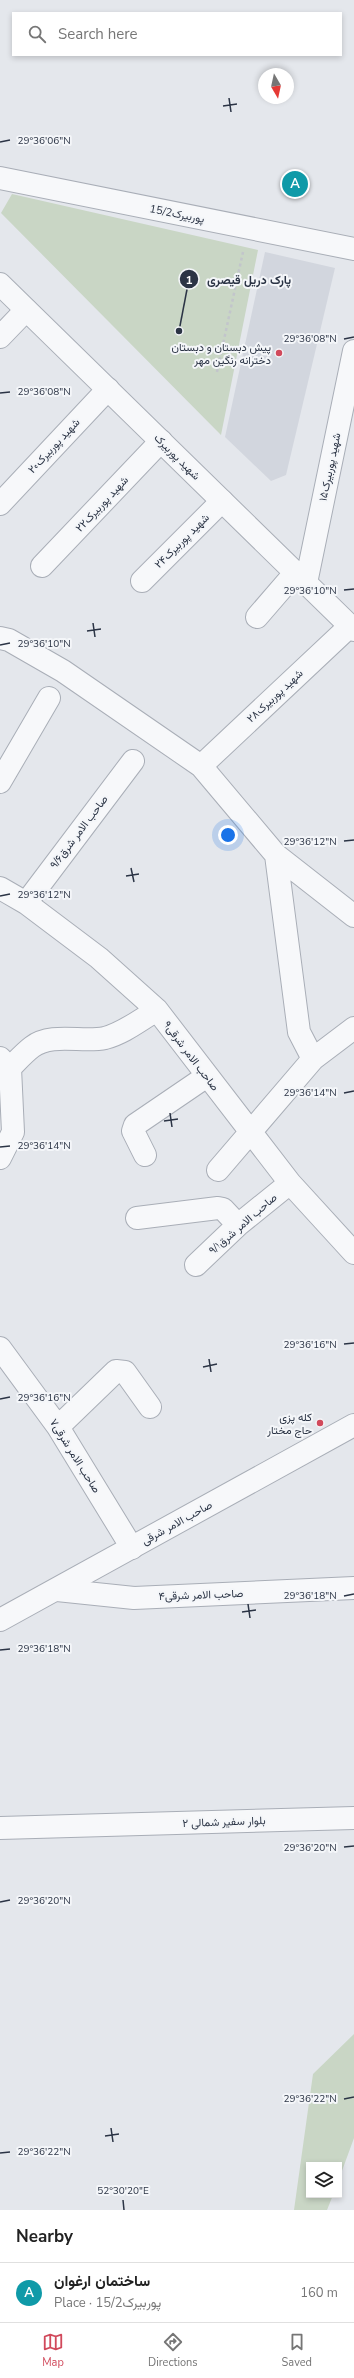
<!DOCTYPE html>
<html lang="en">
<head>
<meta charset="utf-8">
<style>
	:root { --surface:#fff; --page:#f2f2f2; --text:#222; --muted:#767676; --line:#e0e0e0; --accent:#d1495b }
	body { margin:0; font-family:"Nunito Sans",Vazirmatn,sans-serif; background:var(--page); color:var(--text) }
	.controls { position:absolute; right:12px; bottom:12px; display:grid; overflow:hidden; border-radius:0px; box-shadow:0 2px 6px #0003 }
	.controls button { width:36px; height:36px; display:grid; place-items:center; padding:0; border:0; border-bottom:1px solid var(--line); background:var(--surface); color:var(--text); font:20px sans-serif }
	.compass { position:absolute; left:258px; top:68px; width:36px; height:36px; border-radius:50%; background:var(--surface); box-shadow:0 2px 6px #0003; rotate:171deg }
	.you { position:absolute; left:228px; top:835px; width:14px; height:14px; margin:-10px; border:3px solid #fff; border-radius:50%; background:#1a73e8; box-shadow:0 0 0 6px #1a73e833 }
	.badge { display:grid; place-items:center; width:26px; height:26px; border-radius:50%; background:var(--accent); color:#fff; font-size:13px; font-weight:700 }
	.pin { position:absolute; translate:-50% -50%; border:2px solid #fff; box-shadow:0 1px 4px #0006 }
	.list { margin:0; padding:0; list-style:none }
	h2 { display:flex; justify-content:space-between; align-items:center; height:52px; margin:0; padding:0 16px; font-size:17px }
	h2 small { font-size:13px; font-weight:400; color:var(--muted) }
	.list li { display:grid; grid-template-columns:26px 1fr auto; gap:12px; align-items:center; box-sizing:border-box; height:60px; padding:0 16px; border-top:1px solid var(--line) }
	.list b { display:block; font-size:15px; white-space:nowrap }
	.list p { margin:0; font-size:13px; white-space:nowrap; color:var(--muted) }
	.list em { font-size:13px; font-style:normal; color:var(--muted) }
	.icon { flex:none; width:22px; height:22px; fill:none; stroke:currentColor; stroke-width:2; stroke-linecap:round; stroke-linejoin:round }
	.map { position:relative; flex:none; width:354px; height:2210px; overflow:hidden }
	.search { position:absolute; background:var(--surface); box-shadow:0 2px 6px #0003; left:12px; right:12px; top:12px; height:44px; display:flex; align-items:center; gap:10px; box-sizing:border-box; padding:0 14px; border-radius:0px; color:var(--muted); font-size:15px }
	.sheet { height:112px; background:var(--surface) }
	nav { display:flex; justify-content:space-around; align-items:center; box-sizing:border-box; height:56px; border-top:1px solid var(--line); background:var(--surface); font-size:11px; color:var(--muted) }
	nav a { display:grid; justify-items:center; gap:2px }
	nav .on { color:var(--accent) }
	.map>svg:first-child { display:block }
	.built { fill:#d2d6de }
	.green { fill:#c9d6c5 }
	.lines { fill:none; stroke-linecap:round; stroke-linejoin:round }
	.minor-casing { stroke:#a9aeb7; stroke-width:24 }
	.tertiary-casing { stroke:#a9aeb7; stroke-width:24 }
	.path { stroke:#c2c5cb; stroke-width:2.5; stroke-dasharray:3 3; stroke-linecap:butt }
	.minor { stroke:#f7f8fa; stroke-width:22 }
	.tertiary { stroke:#f7f8fa; stroke-width:22 }
	.ticks { fill:none; stroke:#2b3445; stroke-width:1.5 }
	.poi-dot { fill:#d1495b; stroke:#f4f6f9; stroke-width:1.5 }
	.labels { text-anchor:middle; dominant-baseline:central; stroke-width:4; stroke-linejoin:round; paint-order:stroke }
	.street-label { font-size:11px; fill:#2b3445; stroke:#f4f6f9 }
	.poi-label { font-size:11px; fill:#2b3445; stroke:#f4f6f9; text-anchor:end }
	.ticks-label { font-size:10px; text-anchor:middle; fill:#2b3445; stroke:#f4f6f9; stroke-width:4; stroke-linejoin:round; paint-order:stroke }
	.leader { fill:none; stroke:#2b3445; stroke-width:1.5 }
	.callout-dot { fill:#2b3445; stroke:#f4f6f9; stroke-width:1.5 }
	.mark-label { font-size:12px; text-anchor:middle; font-weight:bold; fill:#fff }
	.callout-label { font-size:12px; text-anchor:middle; font-weight:bold; fill:#2b3445; stroke:#f4f6f9; stroke-width:4; stroke-linejoin:round; paint-order:stroke }
</style>
</head>
<body>
<div class="map">
<svg width="354" height="2210" viewBox="0 0 354 2210">
	<rect width="100%" height="100%" fill="#e4e7ec"/>
	<path class="built" d="M265 252 335 268 286 475 271 481 225 437Z"/>
	<path class="green" d="M12 194 258 250 221 435 1 213Z
		M354 2034V2138L339 2179V2165H309V2195H333L327 2210H294L313 2074Z"/>
	<g class="lines">
		<defs>
			<path id="minor" d="M0 178 354 249
				M0 337 26 310
				M0 504 108 389
				M42 566 161 441
				M142 581 222 501
				M257 617 295 573
				M0 638 9 640 63 671 201 766 276 855 354 916
				M201 766 350 626
				M0 782 49 698
				M276 855 299 1032 313 1059
				M0 888 26 903 99 958 157 1010 290 1183 354 1253
				M26 903 133 761
				M10 1068C17 1061 24 1053 32 1047 52 1032 83 1043 105 1038 124 1033 140 1020 157 1010
				M145 1155 133 1131 135 1125 207 1076
				M0 1158 13 1132 10 1068 0 1058
				M218 1170 313 1059 354 1028
				M137 1218 218 1208 223 1209 238 1225
				M196 1265 238 1225 290 1183
				M0 1348 58 1427 132 1548
				M58 1427 116 1371 125 1372 150 1407
				M57 1590 134 1598 354 1588
				M0 1828 354 1818"/>
			<path id="tertiary" d="M0 284 354 630
				M306 583 354 351
				M0 1620 354 1425"/>
		</defs>
		<use href="#minor" class="minor-casing"/>
		<use href="#tertiary" class="tertiary-casing"/>
		<path class="path" d="M217 372 243 252"/>
		<use href="#minor" class="minor"/>
		<use href="#tertiary" class="tertiary"/>
	</g>
	<path class="ticks" d="M229 98 231 112M223 106 237 104M0 142 10 140M344 339 354 337M0 393 10 392M344 590 354 589M93 623 95 637M87 631 101 629M0 645 10 643M344 841 354 840M131 868 134 882M126 876 139 874M0 896 10 894M344 1093 354 1091M170 1113 172 1127M164 1121 178 1119M0 1147 10 1146M344 1344 354 1343M209 1359 211 1372M203 1367 217 1364M0 1399 10 1397M344 1596 354 1594M248 1604 250 1618M242 1612 256 1610M0 1650 10 1649M344 1847 354 1846M0 1902 10 1900M344 2099 354 2097M111 2128 113 2142M105 2136 119 2134M0 2153 10 2152M123 2200 124 2210"/>
	<g class="poi-dot">
		<circle cx="279" cy="353" r="4"/>
		<circle cx="320" cy="1423" r="4"/>
	</g>
	<g class="labels">
		<g class="street-label">
			<text transform="translate(177 214) rotate(11)">پوربیرک15/2</text>
			<text transform="translate(54 446) rotate(-47)">شهید پوربیرک۲۰</text>
			<text transform="translate(177 457) rotate(45)">شهید پوربیرک</text>
			<text transform="translate(330 467) rotate(-78)">شهید پوربیرک۱۵</text>
			<text transform="translate(102 504) rotate(-47)">شهید پوربیرک۲۲</text>
			<text transform="translate(182 541) rotate(-45)">شهید پوربیرک۲۴</text>
			<text transform="translate(275 696) rotate(-43)">شهید پوربیرک۲۸</text>
			<text transform="translate(79 832) rotate(-53)">صاحب الامر شرق۹/۶</text>
			<text transform="translate(191 1056) rotate(53)">صاحب الامر شرقی۹</text>
			<text transform="translate(243 1224) rotate(-41)">صاحب الامر شرق۹/۱</text>
			<text transform="translate(75 1456) rotate(58)">صاحب الامر شرقی۷</text>
			<text transform="translate(177 1523) rotate(-29)">صاحب الامر شرقی</text>
			<text transform="translate(201 1595) rotate(-2)">صاحب الامر شرقی۴</text>
			<text transform="translate(224 1822) rotate(-2)">بلوار سفیر شمالی ۲</text>
		</g>
		<g class="poi-label">
			<text x="271" y="347">پیش دبستان و دبستان<tspan x="271" dy="13">دخترانه رنگین مهر</tspan></text>
			<text x="312" y="1417">کله پزی<tspan x="312" dy="13">حاج مختار</tspan></text>
		</g>
	</g>
	<g class="ticks-label">
		<text x="44" y="144">29°36'06"N</text>
		<text x="310" y="342">29°36'08"N</text>
		<text x="44" y="395">29°36'08"N</text>
		<text x="310" y="594">29°36'10"N</text>
		<text x="44" y="647">29°36'10"N</text>
		<text x="310" y="845">29°36'12"N</text>
		<text x="44" y="898">29°36'12"N</text>
		<text x="310" y="1096">29°36'14"N</text>
		<text x="44" y="1149">29°36'14"N</text>
		<text x="310" y="1348">29°36'16"N</text>
		<text x="44" y="1401">29°36'16"N</text>
		<text x="310" y="1599">29°36'18"N</text>
		<text x="44" y="1652">29°36'18"N</text>
		<text x="310" y="1851">29°36'20"N</text>
		<text x="44" y="1904">29°36'20"N</text>
		<text x="310" y="2102">29°36'22"N</text>
		<text x="44" y="2155">29°36'22"N</text>
		<text x="123" y="2194">52°30'20"E</text>
	</g>
	<path class="leader" d="M179 331L189 279"/>
	<g class="callout-dot">
		<circle cx="179" cy="331" r="4"/>
		<circle cx="189" cy="279" r="10"/>
	</g>
	<g class="mark-label">
		<text x="189" y="284">1</text>
	</g>
	<g class="callout-label">
		<text x="249" y="284">پارک دریل قیصری</text>
	</g>
</svg>
<div class="controls">
<button><svg class="icon" aria-label="layers" viewBox="0 0 24 24"><path d="M12 4l9 5-9 5-9-5zM3 14l9 5 9-5"/></svg></button>
</div>
<svg class="compass" viewBox="-18 -18 36 36"><path d="M0-13l5 13h-10z" fill="#e53935"/><path d="M0 13l5-13h-10z" fill="#767676"/></svg>
<div class="you"></div>
<div class="pin badge" style="left:295px;top:184px;background:#0f9aa8">A</div>
<div class="search"><svg class="icon" aria-label="search" viewBox="0 0 24 24"><circle cx="10" cy="10" r="6"/><path d="M15 15l6 6"/></svg>Search here</div>
</div>
<section class="sheet">
<h2>Nearby<small></small></h2>
<ul class="list">
<li><span class="badge" style="background:#0f9aa8">A</span><div><b>ساختمان ارغوان</b><p>Place · پوربیرک15/2</p></div><em>160 m</em></li>
</ul>
</section>
<nav>
<a class="on"><svg class="icon" aria-label="map" viewBox="0 0 24 24"><path d="M3 6l6-2 6 2 6-2v14l-6 2-6-2-6 2zM9 4v14M15 6v14"/></svg>Map</a>
<a><svg class="icon" aria-label="directions" viewBox="0 0 24 24"><path d="M12 3l9 9-9 9-9-9zM9 14v-3h6M13 9l2 2-2 2"/></svg>Directions</a>
<a><svg class="icon" aria-label="saved" viewBox="0 0 24 24"><path d="M7 4h10v16l-5-4-5 4z"/></svg>Saved</a>
</nav>
</body>
</html>
